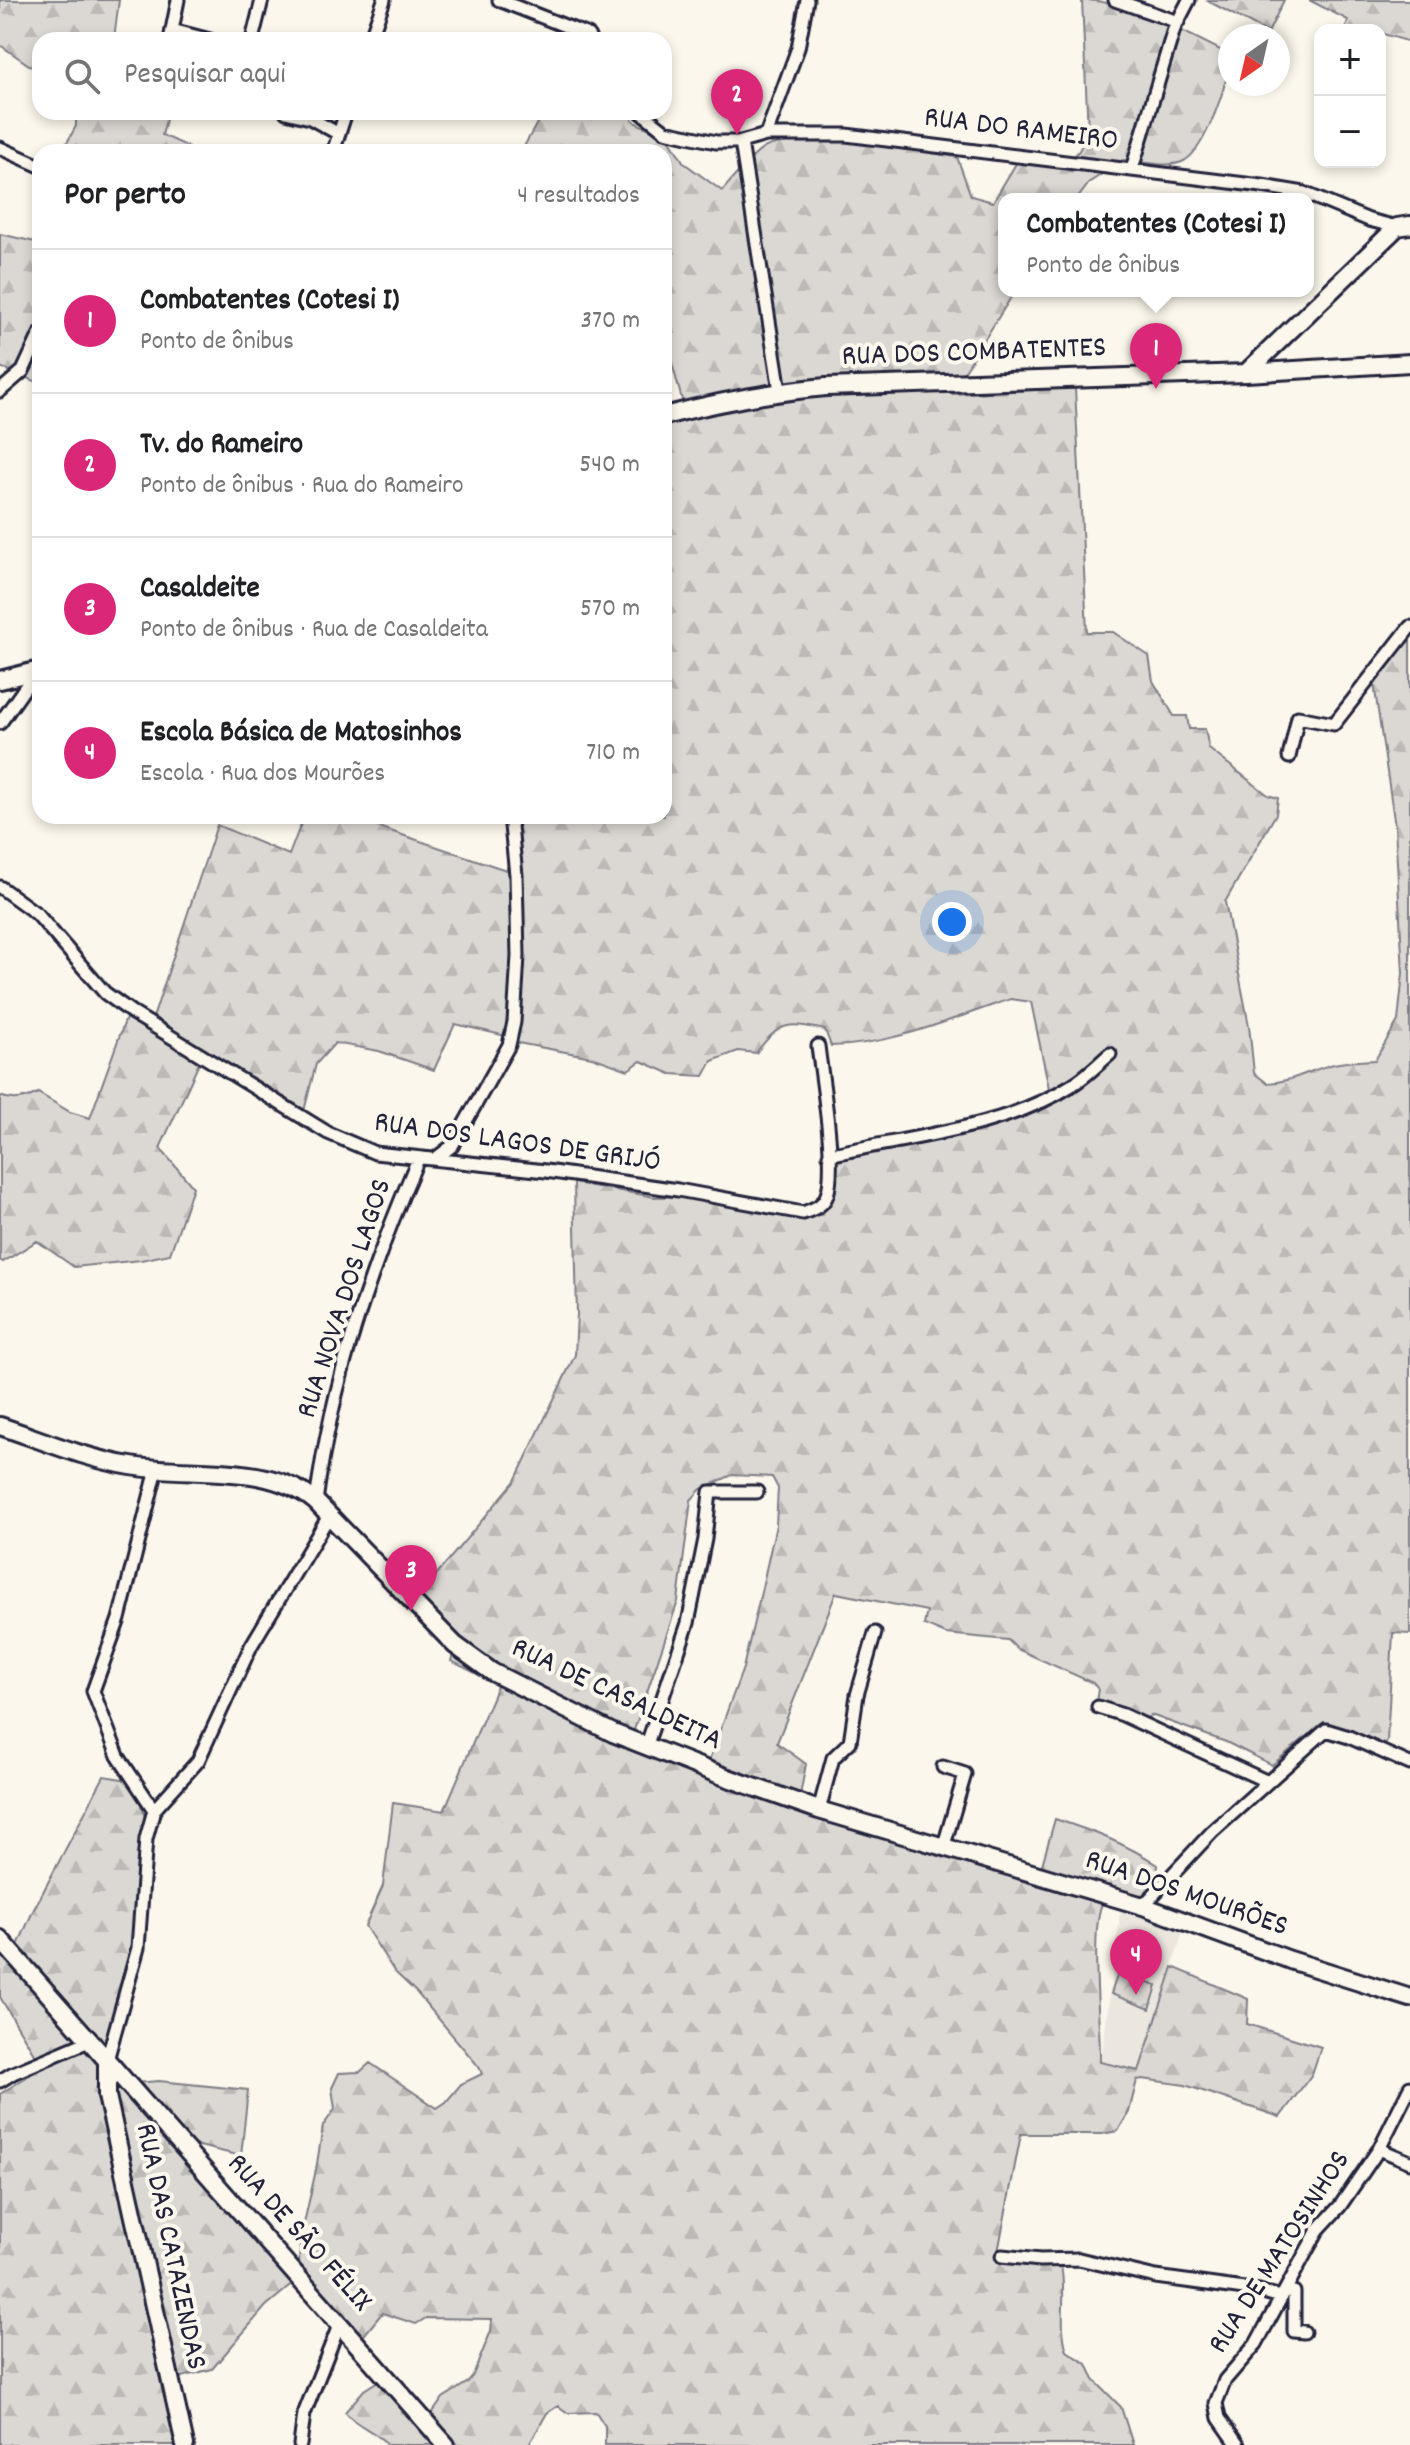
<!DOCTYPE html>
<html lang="pt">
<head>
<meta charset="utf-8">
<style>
	:root { --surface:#fff; --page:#f6f6f6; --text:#202124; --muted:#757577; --line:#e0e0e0; --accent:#db2777 }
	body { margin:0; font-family:Dekko,sans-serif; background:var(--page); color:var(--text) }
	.controls { position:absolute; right:24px; top:24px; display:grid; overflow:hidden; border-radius:16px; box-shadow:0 4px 12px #0003 }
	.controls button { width:72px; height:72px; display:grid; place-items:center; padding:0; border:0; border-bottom:2px solid var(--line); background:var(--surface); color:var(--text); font:40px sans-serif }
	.compass { position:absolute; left:1218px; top:24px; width:72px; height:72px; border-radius:50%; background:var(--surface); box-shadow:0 4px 12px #0003; rotate:214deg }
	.you { position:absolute; left:952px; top:922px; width:28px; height:28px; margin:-20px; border:6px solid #fff; border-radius:50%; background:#1a73e8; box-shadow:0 0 0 12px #1a73e833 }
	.badge { display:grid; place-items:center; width:52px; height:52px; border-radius:50%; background:var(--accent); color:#fff; font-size:26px; font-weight:700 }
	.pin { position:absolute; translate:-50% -66px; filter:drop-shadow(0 2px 4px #0008) }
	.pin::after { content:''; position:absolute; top:42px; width:28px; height:24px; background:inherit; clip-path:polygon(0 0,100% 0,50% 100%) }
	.popup { position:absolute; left:998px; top:193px; width:316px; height:104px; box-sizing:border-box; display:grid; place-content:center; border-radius:16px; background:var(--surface); filter:drop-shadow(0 2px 6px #0005); font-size:26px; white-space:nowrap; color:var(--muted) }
	.popup b { font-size:30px; color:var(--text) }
	.popup::after { content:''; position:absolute; left:50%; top:100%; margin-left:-16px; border:16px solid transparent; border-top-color:var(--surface) }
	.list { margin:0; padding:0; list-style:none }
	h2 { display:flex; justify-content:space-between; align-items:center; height:104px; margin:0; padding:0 32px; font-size:34px }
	h2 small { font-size:26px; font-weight:400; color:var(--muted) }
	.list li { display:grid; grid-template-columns:52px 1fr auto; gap:24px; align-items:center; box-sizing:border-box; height:144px; padding:0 32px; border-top:2px solid var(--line) }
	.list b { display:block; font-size:30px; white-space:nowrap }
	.list p { margin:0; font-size:26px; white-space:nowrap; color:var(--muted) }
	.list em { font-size:26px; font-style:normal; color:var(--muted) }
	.icon { flex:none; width:44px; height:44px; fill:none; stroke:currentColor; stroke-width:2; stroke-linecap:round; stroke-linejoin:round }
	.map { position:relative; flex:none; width:1410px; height:2445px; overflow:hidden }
	.search { position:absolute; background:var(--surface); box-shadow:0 4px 12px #0003; left:32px; top:32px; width:640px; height:88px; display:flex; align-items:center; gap:20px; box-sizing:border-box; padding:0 28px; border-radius:24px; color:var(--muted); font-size:30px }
	.panel { position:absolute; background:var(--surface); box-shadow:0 4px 12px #0003; left:32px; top:144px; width:640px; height:680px; border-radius:24px }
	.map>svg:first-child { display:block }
	.built { fill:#ebe7df }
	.forest { fill:url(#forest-firs); stroke:#7e7d87; stroke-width:2; fill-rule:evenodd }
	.park { fill:url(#park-crowns); stroke:#7e7d87; stroke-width:2 }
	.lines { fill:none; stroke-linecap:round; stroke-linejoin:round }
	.street-casing { stroke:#22223b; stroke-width:17 }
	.secondary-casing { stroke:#22223b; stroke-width:22 }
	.street { stroke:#fbf7ec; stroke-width:11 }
	.secondary { stroke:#fbf7ec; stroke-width:16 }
	.labels { text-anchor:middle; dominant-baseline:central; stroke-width:8; stroke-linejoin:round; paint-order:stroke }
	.street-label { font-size:30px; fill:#22223b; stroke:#fbf7ec }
</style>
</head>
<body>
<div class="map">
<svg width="1410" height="2445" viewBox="0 0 1410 2445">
	<defs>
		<pattern id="forest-firs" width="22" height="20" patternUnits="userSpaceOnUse" patternTransform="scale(2)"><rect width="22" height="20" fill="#dbd8d3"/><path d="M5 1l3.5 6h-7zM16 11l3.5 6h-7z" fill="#bcb9b6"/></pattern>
		<pattern id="park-crowns" width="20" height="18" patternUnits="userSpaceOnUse" patternTransform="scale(2)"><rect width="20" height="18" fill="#dbd8d3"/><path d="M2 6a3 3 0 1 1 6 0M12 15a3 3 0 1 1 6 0" fill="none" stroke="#bcb9b6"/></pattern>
	</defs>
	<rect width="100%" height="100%" fill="#fbf7ec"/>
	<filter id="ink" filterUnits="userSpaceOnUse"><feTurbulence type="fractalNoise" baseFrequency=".0125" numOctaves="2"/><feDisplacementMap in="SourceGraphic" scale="16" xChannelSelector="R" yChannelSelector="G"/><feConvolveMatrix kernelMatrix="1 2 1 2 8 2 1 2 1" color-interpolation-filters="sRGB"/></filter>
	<g filter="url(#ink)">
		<path class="built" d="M1121 1906 1184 1929 1139 2071 1101 2062Z"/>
		<path class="forest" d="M0 0H119L114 39 122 40H40V69L32 67 0 45Z
			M1082 0C1127 0 1190 35 1230 55 1230 79 1206 149 1184 161 1169 169 1139 161 1123 160L1090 182 1077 199H1004V291H1015L954 388 953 394 1075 388 1087 632H1113L1149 656 1153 681 1174 716H1187L1189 729H1205L1209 749 1268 795 1278 798 1276 814 1225 902 1249 1026 1254 1073 1267 1083C1291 1082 1306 1072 1330 1065 1344 1061 1360 1061 1375 1060L1398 1021 1403 973 1395 826 1373 677 1410 627V1634L1393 1633 1387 1742 1383 1747 1324 1722 1272 1765 1226 1742 1151 1715 1145 1720 1096 1702 1098 1689 1093 1683 1017 1649 1008 1640 946 1634 924 1625 927 1611 836 1593 777 1743 806 1764 797 1811 978 1865 1038 1879 1055 1819C1092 1831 1125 1843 1158 1865L1157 1883 1138 1898 1103 1902C1089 1926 1101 2028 1100 2062L1139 2071 1173 1967 1248 1999 1247 2024 1321 2047 1312 2074 1280 2117 1185 2085 1143 2079 1137 2080 1129 2112 1118 2131 1102 2134H1021L998 2252 1003 2264 1061 2266C1067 2293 1058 2324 1067 2351L1087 2364 1094 2380 1121 2407 1133 2445H605V2426L596 2412 568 2413 558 2406 547 2413 529 2445H388C376 2431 357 2427 345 2412L364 2390 378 2381 424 2425 443 2398 468 2382 473 2375 491 2331 492 2319 426 2318 416 2324 382 2313 361 2339 295 2282 266 2306 212 2369 163 2382 178 2445H0V2094L42 2067 0 1997V1949L12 1959 33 1911 104 1776 128 1780C133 1790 142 1802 144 1813 154 1865 128 1957 115 2009 110 2029 102 2038 100 2062L122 2084 159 2081 248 2090 241 2156 174 2140 299 2267 300 2241 316 2170 323 2126 335 2109 332 2088 339 2073 360 2072 370 2063 437 2108 446 2102 461 2084 482 2074 479 2067 417 1993 394 1971 365 1926 383 1886 393 1803 444 1811 498 1684 451 1661 457 1640 415 1600 515 1481 575 1355 577 1314 574 1183 655 1197 686 1196 790 1214 822 1215 827 1204 835 1158 954 1132 1051 1098 1031 1002 1011 999C953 1018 893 1045 831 1046L825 1030C788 1022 780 1021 756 1053L738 1051 712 1061 704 1076 671 1074 641 1061 628 1070 592 1057 518 1043 506 1036 455 1024 434 1070 379 1051 335 1043 316 1064 303 1115 200 1061 160 1148 193 1187 170 1254 141 1260 74 1267 37 1241 3 1262 0 1260V1096C13 1102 26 1099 38 1093L70 1112 90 1118 126 1018 149 1030 217 825 289 855 304 816H346L506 870 512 857 516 816H664V426L687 418 664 334V152H521L543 112H625L636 123 668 137 684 163 722 191C732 180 753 153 766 147 811 130 908 150 957 157L971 196 993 202 1021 155 1069 161 1079 151 1088 132ZM732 1475 772 1477 778 1488 776 1525 759 1601 743 1668 703 1777 625 1748 634 1730 678 1601 691 1500 701 1489Z
			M1206 0H1284L1268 33Z
			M1309 0H1410V42L1380 33V30H1345L1348 20Z
			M76 112H168L162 135 189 147 188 152H62L76 126Z
			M0 234 40 243V321L35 333 40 334V383L0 367Z"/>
		<path class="park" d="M1118 1973 1157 1986 1150 2009 1111 1994Z"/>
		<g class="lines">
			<defs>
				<path id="street" d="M499 0 588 35 590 40
					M1115 0 1178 22
					M172 30 210 40
					M170 40 178 0
					M252 40 262 0
					M370 40 384 0
					M286 112 310 118 339 134
					M641 112 665 131 716 142H741L766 135H846L1262 186 1304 193 1369 220 1397 227
					M766 135 798 48 807 0
					M741 142 780 391
					M0 148 40 166
					M333 152 346 112
					M1132 169 1174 29 1189 0
					M0 391 23 371 40 334
					M0 723 36 672
					M1289 757 1298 717 1334 724 1410 627
					M0 887 37 914 105 993 134 1014 328 1133 375 1153 546 1171 678 1190 803 1213C814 1209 823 1206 827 1195 837 1166 822 1080 818 1046
					M829 1155C908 1137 1004 1129 1072 1085 1086 1077 1098 1064 1110 1054
					M435 1159 452 1146 509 1045 514 1022 518 956 516 875 510 816
					M316 1502C331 1383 371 1268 418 1159
					M1098 1707 1123 1715 1268 1782
					M646 1747 688 1623 705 1539 710 1492H757
					M943 1767 965 1774 944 1845
					M154 1810 118 1756 93 1691 119 1619 157 1469
					M819 1810 833 1758 850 1742 857 1695 875 1633
					M1143 1906 1212 1832 1326 1730 1349 1737 1410 1764
					M107 2060 138 1948 146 1839 154 1810 198 1761 251 1646 329 1516
					M0 2081 13 2073 89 2041
					M1379 2149 1410 2162
					M1002 2256 1040 2260 1079 2259 1156 2277 1259 2291 1281 2297
					M1294 2292V2331L1304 2332
					M300 2445 304 2414 340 2323
					M1238 2445 1219 2418 1216 2403 1225 2380 1256 2344 1318 2230 1340 2206 1379 2149 1410 2087"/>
				<path id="secondary" d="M1246 373 1397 227 1410 225
					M664 416C718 402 771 392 826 387L1246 373 1410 363
					M0 680 40 670
					M0 1426C42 1440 86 1459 131 1466 191 1476 268 1461 316 1502L455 1645 492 1672 613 1733 728 1778 819 1810 1143 1906 1290 1960 1410 1998
					M0 1939 446 2445
					M107 2060V2096L185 2445"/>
			</defs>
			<use href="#street" class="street-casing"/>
			<use href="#secondary" class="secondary-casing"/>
			<use href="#street" class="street"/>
			<use href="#secondary" class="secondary"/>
		</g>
	</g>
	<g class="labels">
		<g class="street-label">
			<text transform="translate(1021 131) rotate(7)">RUA DO RAMEIRO</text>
			<text transform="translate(974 354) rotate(-2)">RUA DOS COMBATENTES</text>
			<text transform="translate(517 1144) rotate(8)">RUA DOS LAGOS DE GRIJÓ</text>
			<text transform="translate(346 1299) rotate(-72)">RUA NOVA DOS LAGOS</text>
			<text transform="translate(616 1696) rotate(25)">RUA DE CASALDEITA</text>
			<text transform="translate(1186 1895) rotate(19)">RUA DOS MOURÕES</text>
			<text transform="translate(298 2234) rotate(48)">RUA DE SÃO FÉLIX</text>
			<text transform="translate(169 2247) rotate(78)">RUA DAS CATAZENDAS</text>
			<text transform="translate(1281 2253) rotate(-57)">RUA DE MATOSINHOS</text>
		</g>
	</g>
</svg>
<div class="controls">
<button>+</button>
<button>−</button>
</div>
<svg class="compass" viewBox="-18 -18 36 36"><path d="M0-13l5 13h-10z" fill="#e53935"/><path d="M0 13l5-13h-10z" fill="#757577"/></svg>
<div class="you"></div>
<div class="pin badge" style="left:1156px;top:389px">1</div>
<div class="popup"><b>Combatentes (Cotesi I)</b>Ponto de ônibus</div>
<div class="pin badge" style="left:737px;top:135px">2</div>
<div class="pin badge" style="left:411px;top:1611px">3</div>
<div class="pin badge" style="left:1136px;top:1995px">4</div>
<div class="search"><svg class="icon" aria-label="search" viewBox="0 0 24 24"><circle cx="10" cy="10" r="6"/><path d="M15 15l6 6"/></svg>Pesquisar aqui</div>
<section class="panel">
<h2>Por perto<small>4 resultados</small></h2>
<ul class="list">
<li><span class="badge">1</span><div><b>Combatentes (Cotesi I)</b><p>Ponto de ônibus</p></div><em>370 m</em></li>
<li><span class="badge">2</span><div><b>Tv. do Rameiro</b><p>Ponto de ônibus · Rua do Rameiro</p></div><em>540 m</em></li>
<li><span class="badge">3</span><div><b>Casaldeite</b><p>Ponto de ônibus · Rua de Casaldeita</p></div><em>570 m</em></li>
<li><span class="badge">4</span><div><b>Escola Básica de Matosinhos</b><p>Escola · Rua dos Mourões</p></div><em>710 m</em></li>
</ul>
</section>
</div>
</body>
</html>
